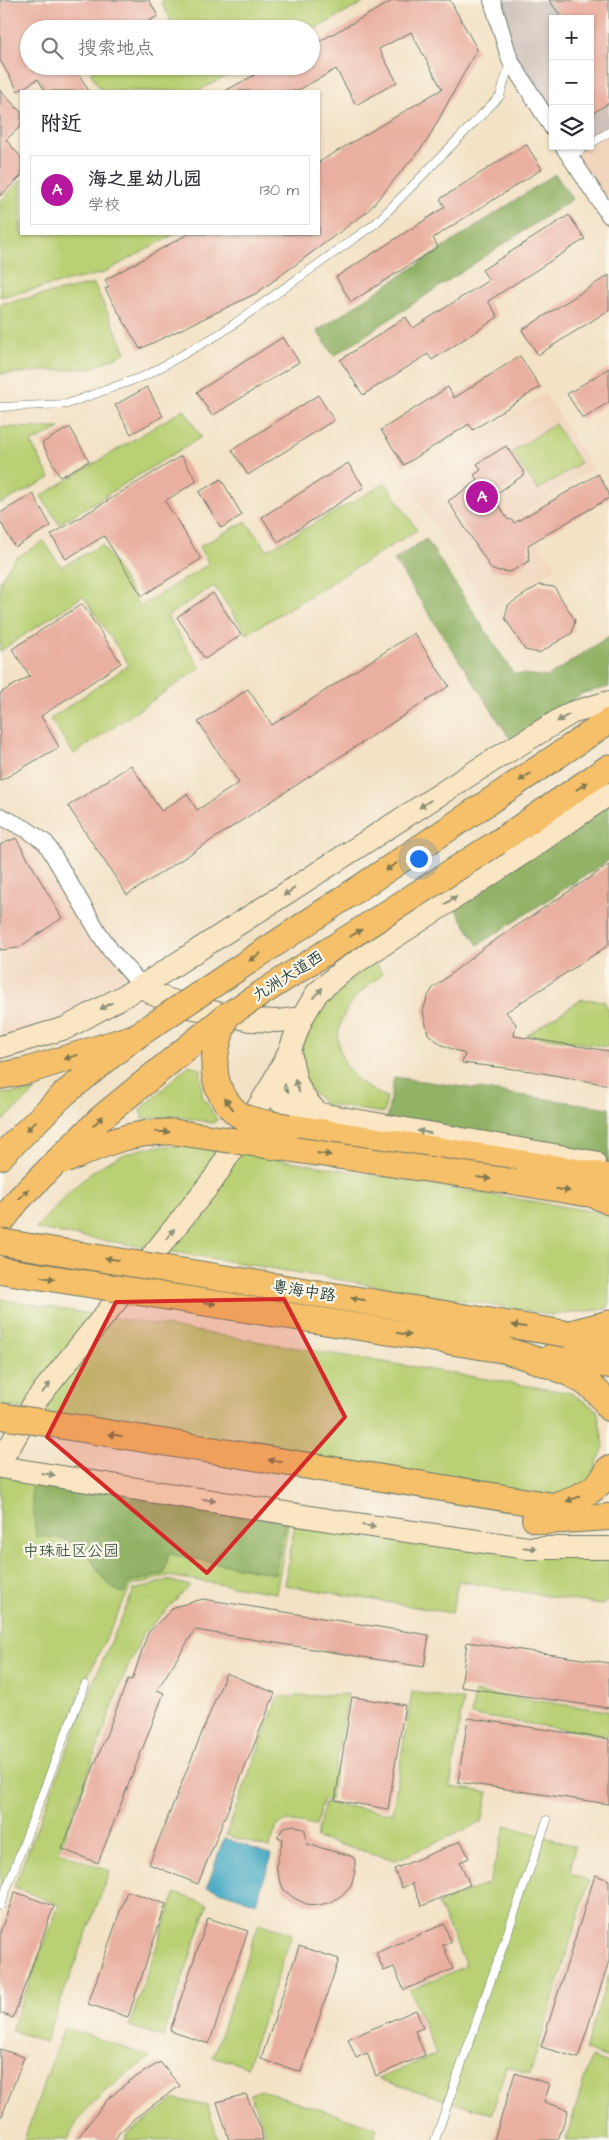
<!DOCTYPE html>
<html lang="zh">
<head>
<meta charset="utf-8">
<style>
	:root { --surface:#fff; --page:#f2f2f3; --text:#2b2b33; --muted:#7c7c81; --line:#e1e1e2; --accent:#b5179e }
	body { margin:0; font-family:"Architects Daughter","LXGW WenKai TC",sans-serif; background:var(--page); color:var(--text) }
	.controls { position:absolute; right:15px; top:15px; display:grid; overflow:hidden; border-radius:0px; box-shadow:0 1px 4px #0004 }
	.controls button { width:45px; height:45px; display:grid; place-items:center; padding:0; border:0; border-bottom:1px solid var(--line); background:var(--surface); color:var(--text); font:25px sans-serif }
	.you { position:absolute; left:418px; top:858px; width:18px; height:18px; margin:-12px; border:4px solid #fff; border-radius:50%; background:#1a73e8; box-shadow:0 0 0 8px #1a73e833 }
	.badge { display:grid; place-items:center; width:32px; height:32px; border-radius:50%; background:var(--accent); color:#fff; font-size:16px; font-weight:700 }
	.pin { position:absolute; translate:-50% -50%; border:2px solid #fff; box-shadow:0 1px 5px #0006 }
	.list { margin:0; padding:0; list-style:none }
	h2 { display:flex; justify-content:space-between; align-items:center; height:65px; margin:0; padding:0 20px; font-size:21px }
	h2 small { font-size:16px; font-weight:400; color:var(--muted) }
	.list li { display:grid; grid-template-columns:32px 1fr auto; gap:15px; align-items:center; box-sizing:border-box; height:70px; margin:0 10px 10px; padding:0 10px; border:1px solid var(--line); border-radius:0px }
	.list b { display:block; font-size:19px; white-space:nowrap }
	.list p { margin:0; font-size:16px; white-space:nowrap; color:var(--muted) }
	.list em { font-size:16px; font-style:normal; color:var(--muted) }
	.icon { flex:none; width:28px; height:28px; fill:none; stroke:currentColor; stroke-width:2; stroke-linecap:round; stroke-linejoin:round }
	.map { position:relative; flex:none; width:609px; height:2140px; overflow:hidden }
	.search { position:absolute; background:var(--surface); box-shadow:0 1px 4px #0004; left:20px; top:20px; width:300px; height:55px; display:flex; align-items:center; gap:12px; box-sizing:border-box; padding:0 18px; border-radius:28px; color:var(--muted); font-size:19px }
	.panel { position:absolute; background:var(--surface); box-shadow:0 1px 4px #0004; left:20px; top:90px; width:300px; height:145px; border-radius:0px }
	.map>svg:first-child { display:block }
	.built { fill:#f1d5bd }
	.industrial { fill:#cec1ba }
	.green { fill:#b9d075; stroke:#6c8654 }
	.forest { fill:#92b266; stroke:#58784d }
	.water { fill:#46aac5; stroke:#32747c }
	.building { fill:#e9afa0 }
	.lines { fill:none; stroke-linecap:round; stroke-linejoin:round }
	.service-casing { stroke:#697767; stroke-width:9 }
	.minor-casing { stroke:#697767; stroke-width:18 }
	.secondary-casing { stroke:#697767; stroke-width:24 }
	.primary-casing { stroke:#697767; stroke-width:27 }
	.trunk-casing { stroke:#697767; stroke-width:28 }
	.service { stroke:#fff; stroke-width:8 }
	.minor { stroke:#fff; stroke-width:16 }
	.secondary { stroke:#fbe6c4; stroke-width:22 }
	.primary { stroke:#f6c06b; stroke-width:25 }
	.trunk { stroke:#f6c06b; stroke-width:26 }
	.primary-bridge-casing { stroke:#697767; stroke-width:27; stroke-linecap:butt }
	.trunk-bridge-casing { stroke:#697767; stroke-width:28; stroke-linecap:butt }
	.primary-bridge { stroke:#f6c06b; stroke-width:25 }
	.trunk-bridge { stroke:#f6c06b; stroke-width:26 }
	.oneway { fill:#8d927c }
	.oneway2 { fill:#80784d }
	.marked { fill:#d62828; fill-opacity:0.2; stroke:#d62828; stroke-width:4; stroke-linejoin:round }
	.labels { text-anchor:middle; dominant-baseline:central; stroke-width:4.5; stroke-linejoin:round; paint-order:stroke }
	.street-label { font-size:16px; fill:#1f3d34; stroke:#fbf7ec }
	.park-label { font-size:16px; fill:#3e5a41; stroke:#fbf7ec }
</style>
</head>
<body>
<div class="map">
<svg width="609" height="2140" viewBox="0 0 609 2140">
	<rect width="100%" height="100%" fill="#fbf7ec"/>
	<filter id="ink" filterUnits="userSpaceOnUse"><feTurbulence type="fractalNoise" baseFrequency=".02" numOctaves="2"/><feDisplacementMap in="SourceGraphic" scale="10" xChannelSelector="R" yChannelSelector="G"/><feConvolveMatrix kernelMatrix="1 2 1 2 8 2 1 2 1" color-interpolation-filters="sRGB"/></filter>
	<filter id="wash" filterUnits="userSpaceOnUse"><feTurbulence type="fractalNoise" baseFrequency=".0096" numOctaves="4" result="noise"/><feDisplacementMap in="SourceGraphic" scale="20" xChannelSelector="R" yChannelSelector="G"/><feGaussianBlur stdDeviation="1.12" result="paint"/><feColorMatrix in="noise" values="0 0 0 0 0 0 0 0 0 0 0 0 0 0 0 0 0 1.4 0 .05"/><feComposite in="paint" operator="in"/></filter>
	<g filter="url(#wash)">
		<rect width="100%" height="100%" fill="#f3e2c6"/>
		<path class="built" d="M609 132V214L570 157Z
			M545 393 593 469 522 513 556 568 488 611 406 480Z
			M0 817 46 843 141 986 0 1047Z"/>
		<path class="industrial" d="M493 0H609V131L590 144V19H553V129L511 60Z"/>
		<path class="green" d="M164 0H369L311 31V29H170L174 26 161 2Z
			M100 66H245L198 91H101L90 72Z
			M21 180V234H175L103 273 0 297V201Z
			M94 284 126 352 92 368 0 374V304Z
			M184 409 201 437 59 524 41 496Z
			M555 424 580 463 538 490 512 452Z
			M0 427 60 428 31 443 50 478 0 504Z
			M386 483 417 530 247 634 214 586 167 616 200 668 74 754 50 719 129 665 83 596 0 651V581L14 559 44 541 61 567 102 545 140 606 209 564 199 547 246 521 267 550Z
			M375 962 383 974C372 983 360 991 351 1003 323 1042 345 1082 387 1097L384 1113 324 1104C318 1097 310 1090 307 1083 284 1028 336 989 375 962Z
			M582 999 604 1001 609 1011V1047L527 1035Z
			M189 1065 201 1069 202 1095 217 1120 213 1123 174 1116 143 1119 140 1110Z
			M36 1091 0 1123V1094Z
			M193 1145 596 1212 609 1217V1307L605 1309 552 1315 36 1229C65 1195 96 1159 142 1149 158 1145 176 1146 193 1145Z
			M0 1299 571 1393 597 1410 604 1447 588 1483 554 1497 0 1405Z
			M0 1468 290 1515 276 1593 168 1576 131 1586 84 1684 0 1904Z
			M295 1522 609 1556V1601L602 1605 458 1581 452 1613 285 1585Z
			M168 1580 190 1586 143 1634 123 1678 59 1852 110 1871 45 2042 11 2030 59 1905 14 1887 96 1676 134 1590Z
			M412 1692 463 1700 450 1787 488 1792 482 1822 396 1860 316 1838 325 1803 392 1813Z
			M475 1692 609 1711V1736L471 1715Z
			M348 1694 330 1800H323L316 1826 288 1821 277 1826 269 1848 226 1835 278 1697Z
			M506 1825 575 1846 570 1872 589 1881 530 2074 506 2066 492 2114 378 2079 436 2054 410 1990 466 1966 438 1904 489 1883Z
			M175 1893 208 1904 163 2037 129 2026Z
			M259 1923 292 1934 247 2067 213 2056Z
			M609 1974V2058L585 2050Z
			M64 2027 151 2057C123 2076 79 2107 68 2140H24Z
			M591 2057 609 2063V2140H566Z
			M261 2090 377 2128 373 2140H266L264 2129 250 2094Z
			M175 2099 208 2106 218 2140H124L128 2134Z"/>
		<path class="forest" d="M555 174 572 199 334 356 317 331Z
			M426 539 513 673 548 677 609 636V687L583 693 511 740 394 560Z
			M609 801V860L478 945 454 907Z
			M394 1077 609 1108V1167L386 1124Z
			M33 1478 286 1518 275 1574 169 1554 164 1574 129 1583 124 1593C107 1589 103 1577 94 1564 81 1542 60 1535 36 1537L31 1488Z"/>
		<path class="water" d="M224 1838 272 1855 256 1903 207 1887Z"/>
		<g id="blocks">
			<path class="building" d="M0 0H149L158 16 135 29H29V66H74L89 91H45L38 79 18 91 0 60Z
				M394 0H450L477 49 427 141 367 212 257 293 140 349 105 289 109 287 105 280 188 234H319V162L442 89 411 32 379 49 397 82 356 105 336 69 297 91H225L271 66H311V46Z
				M549 0H609V103L590 115V19H563Z
				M0 90 21 112V126L6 140 21 157V176L0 196Z
				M526 144 542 169 433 238 438 247 351 302 336 277 445 207 440 199Z
				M569 215 585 239 488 301 498 317 432 360 428 354 363 395 340 360 406 317 413 328 489 280 482 270Z
				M609 275V310L538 355 522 330Z
				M283 337 299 362 212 416 197 392Z
				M520 356 540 387 473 430 469 424 404 465 381 430 448 387 454 398Z
				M609 368V402L583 419 567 394Z
				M147 387 163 416 131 434 115 405Z
				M318 395 334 420 248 475 232 450Z
				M70 427 89 461 60 477 42 443Z
				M506 446 525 474 493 496 508 520 511 519 514 523 598 474 609 493V498L528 545 529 561 510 572 492 570 448 501 478 481 474 475 481 470 477 464Z
				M181 456 197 481 165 501 201 559 142 596 104 536 66 559 51 535Z
				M348 463 364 487 278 542 262 517Z
				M221 479 242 515 221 528 199 492Z
				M33 494 51 526 15 547 0 521V513Z
				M539 585 554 587 575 620 572 633 539 653 525 650 505 618 508 605Z
				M213 593 241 635 205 659 177 617Z
				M82 604 121 663 41 716 59 747 0 781V693L30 676 12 649Z
				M414 633 449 686 127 895 68 806 131 765 161 811 187 794 197 810 239 783 198 722 248 689 272 725Z
				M16 838 62 918 18 948 0 950V845Z
				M609 865V945L506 1012 516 1024 514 1036 609 1051V1085L531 1071 462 1063 465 1054 442 1045 428 1034 423 1011 427 998 433 988 486 946Z
				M203 1599 429 1635 424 1667 195 1630 157 1690 164 1693 98 1863 62 1849 128 1679 132 1680 148 1633 174 1607Z
				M467 1642 609 1663V1708L461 1687Z
				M226 1673 275 1693 198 1884 149 1864Z
				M352 1697 405 1705 388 1809 335 1800Z
				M468 1718 609 1739V1804L458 1782Z
				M294 1825 305 1830 307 1844 351 1856 355 1859V1872L351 1885 342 1895 331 1902 319 1905 306 1904 294 1898 284 1890 279 1878 276 1866 283 1839 277 1837 284 1827Z
				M461 1841 469 1858 460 1862 470 1885 422 1906 412 1883 402 1888 394 1869Z
				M595 1875 609 1880V1961L578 2058 541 2047Z
				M127 1891 166 1904 128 2017 88 2004Z
				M15 1892 54 1906 13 2018 0 2013V1932Z
				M208 1918 248 1931 209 2044 170 2031Z
				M444 1924 451 1942 443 1945 453 1969 404 1990 394 1967 384 1971 376 1953Z
				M299 1946 339 1959 301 2072 261 2059Z
				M416 2010 423 2028 415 2031 425 2055 376 2076 367 2053 356 2058 348 2039Z
				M0 2049 24 2057 2 2116H0Z
				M160 2062 180 2086 135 2118 119 2133 115 2140H76L107 2100 128 2082Z
				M515 2073 550 2084 544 2102 568 2110 558 2140H494Z
				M246 2094 261 2129 263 2140H229L217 2102Z"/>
		</g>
	</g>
	<g filter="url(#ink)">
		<use href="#blocks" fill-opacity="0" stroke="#697767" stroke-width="1"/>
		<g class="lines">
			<defs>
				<path id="service" d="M590 144 609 132
					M570 157 587 146
					M0 407 67 404 147 375 221 333 376 223 500 96 510 62
					M0 1906 61 1745 85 1685
					M435 2140 547 1820"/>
				<path id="minor" d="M492 0 510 60 553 129
					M563 146 609 215
					M0 816 26 829 46 843 99 933 111 951 142 986"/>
				<path id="secondary" d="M142 986 155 995 190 1007 250 1020 278 1021 302 1018
					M0 1047 66 1028 142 986 479 769 571 713 609 702
					M290 1050C294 1079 297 1094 319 1114
					M270 1088C276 1100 286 1105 297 1110L594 1162
					M0 1458 9 1448 34 1403 213 1180 270 1088 290 1050 302 1018 317 993 341 972 531 848 609 794
					M0 1467 335 1521 528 1548H609"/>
				<path id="primary" d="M475 811 609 721
					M498 842 609 767
					M0 1157 64 1094 133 1038
					M515 1182 594 1195 609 1202
					M0 1224 18 1200 51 1167
					M570 1333 609 1323"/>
				<path id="trunk" d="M0 1076 26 1071 135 1037
					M288 1127 609 1177
					M567 1334 609 1339
					M505 1350C537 1361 593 1374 609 1408
					M552 1357 609 1365
					M40 1422 553 1506C574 1499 599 1492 609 1469
					M535 1519 546 1521 609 1517"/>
			</defs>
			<use href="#service" class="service-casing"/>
			<use href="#minor" class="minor-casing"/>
			<use href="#secondary" class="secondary-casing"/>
			<use href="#primary" class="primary-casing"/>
			<use href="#trunk" class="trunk-casing"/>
			<use href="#service" class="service"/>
			<use href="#minor" class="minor"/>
			<use href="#secondary" class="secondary"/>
			<use href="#primary" class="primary"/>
			<use href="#trunk" class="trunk"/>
			<defs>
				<path id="primary-bridge" d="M135 1037 475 811
					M65 1161C104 1144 130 1131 174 1132L515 1182
					M51 1167 102 1117 226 1016 498 842"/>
				<path id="trunk-bridge" d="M226 1016C216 1045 206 1074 226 1101 230 1107 236 1113 243 1117 257 1123 273 1124 288 1127
					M0 1242 567 1334
					M0 1270 505 1350
					M0 1416 40 1422"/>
			</defs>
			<use href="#primary-bridge" class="primary-bridge-casing"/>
			<use href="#trunk-bridge" class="trunk-bridge-casing"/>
			<use href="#primary-bridge" class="primary-bridge"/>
			<use href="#trunk-bridge" class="trunk-bridge"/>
		</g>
		<defs><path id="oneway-solid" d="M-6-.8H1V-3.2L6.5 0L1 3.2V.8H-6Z" transform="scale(1.25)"/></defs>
		<g class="oneway">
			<use href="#oneway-solid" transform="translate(563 718) rotate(149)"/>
			<use href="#oneway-solid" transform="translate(425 804) rotate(147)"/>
			<use href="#oneway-solid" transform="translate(289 892) rotate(147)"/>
			<use href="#oneway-solid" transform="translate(451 900) rotate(-33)"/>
			<use href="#oneway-solid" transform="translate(318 993) rotate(-49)"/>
			<use href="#oneway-solid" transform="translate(106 1006) rotate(151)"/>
			<use href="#oneway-solid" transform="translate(297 1086) rotate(-110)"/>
			<use href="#oneway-solid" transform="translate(424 1132) rotate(-170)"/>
			<use href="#oneway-solid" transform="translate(170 1234) rotate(-51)"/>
			<use href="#oneway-solid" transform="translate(46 1388) rotate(-51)"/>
			<use href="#oneway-solid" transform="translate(48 1474) rotate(8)"/>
			<use href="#oneway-solid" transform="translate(209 1500) rotate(9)"/>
			<use href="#oneway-solid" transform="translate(369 1526) rotate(8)"/>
			<use href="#oneway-solid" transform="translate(530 1548) rotate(3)"/>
		</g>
		<g class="oneway2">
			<use href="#oneway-solid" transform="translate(525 777) rotate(146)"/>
			<use href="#oneway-solid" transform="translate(582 786) rotate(-34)"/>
			<use href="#oneway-solid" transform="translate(391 867) rotate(146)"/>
			<use href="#oneway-solid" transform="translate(356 933) rotate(-32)"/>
			<use href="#oneway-solid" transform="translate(255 957) rotate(146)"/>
			<use href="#oneway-solid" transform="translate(71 1057) rotate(162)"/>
			<use href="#oneway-solid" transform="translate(229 1104) rotate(-128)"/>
			<use href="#oneway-solid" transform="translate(98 1121) rotate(-44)"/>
			<use href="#oneway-solid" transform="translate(31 1126) rotate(136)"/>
			<use href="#oneway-solid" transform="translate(163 1132) rotate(1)"/>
			<use href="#oneway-solid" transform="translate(324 1154) rotate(8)"/>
			<use href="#oneway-solid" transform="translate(484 1178) rotate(8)"/>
			<use href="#oneway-solid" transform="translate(563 1190) rotate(9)"/>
			<use href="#oneway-solid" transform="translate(24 1194) rotate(-45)"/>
			<use href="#oneway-solid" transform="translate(112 1259) rotate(-171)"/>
			<use href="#oneway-solid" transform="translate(48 1278) rotate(9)"/>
			<use href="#oneway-solid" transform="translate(358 1299) rotate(-171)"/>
			<use href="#oneway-solid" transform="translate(209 1303) rotate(9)"/>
			<use href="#oneway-solid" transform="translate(519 1326) rotate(-171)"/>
			<use href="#oneway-solid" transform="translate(404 1334) rotate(9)"/>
			<use href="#oneway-solid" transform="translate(115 1435) rotate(-171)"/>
			<use href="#oneway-solid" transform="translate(275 1461) rotate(-171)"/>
			<use href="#oneway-solid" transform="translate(573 1499) rotate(161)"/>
		</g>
	</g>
	<path class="marked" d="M284 1299 345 1417 207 1573 47 1437 116 1302Z"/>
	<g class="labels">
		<g class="street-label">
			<text transform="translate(288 976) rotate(-32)">九洲大道西</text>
			<text transform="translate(304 1291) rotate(9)">粤海中路</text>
		</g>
		<g class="park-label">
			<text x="71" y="1551">中珠社区公园</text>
		</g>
	</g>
</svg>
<div class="controls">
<button>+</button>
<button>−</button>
<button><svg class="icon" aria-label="layers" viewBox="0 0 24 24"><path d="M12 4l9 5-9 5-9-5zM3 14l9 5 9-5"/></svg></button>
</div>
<div class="you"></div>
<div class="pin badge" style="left:482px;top:497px">A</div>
<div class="search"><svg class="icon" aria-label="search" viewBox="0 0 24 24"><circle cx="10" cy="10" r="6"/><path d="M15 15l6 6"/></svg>搜索地点</div>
<section class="panel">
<h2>附近<small></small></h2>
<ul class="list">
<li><span class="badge">A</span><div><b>海之星幼儿园</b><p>学校</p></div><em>130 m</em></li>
</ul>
</section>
</div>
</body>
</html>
